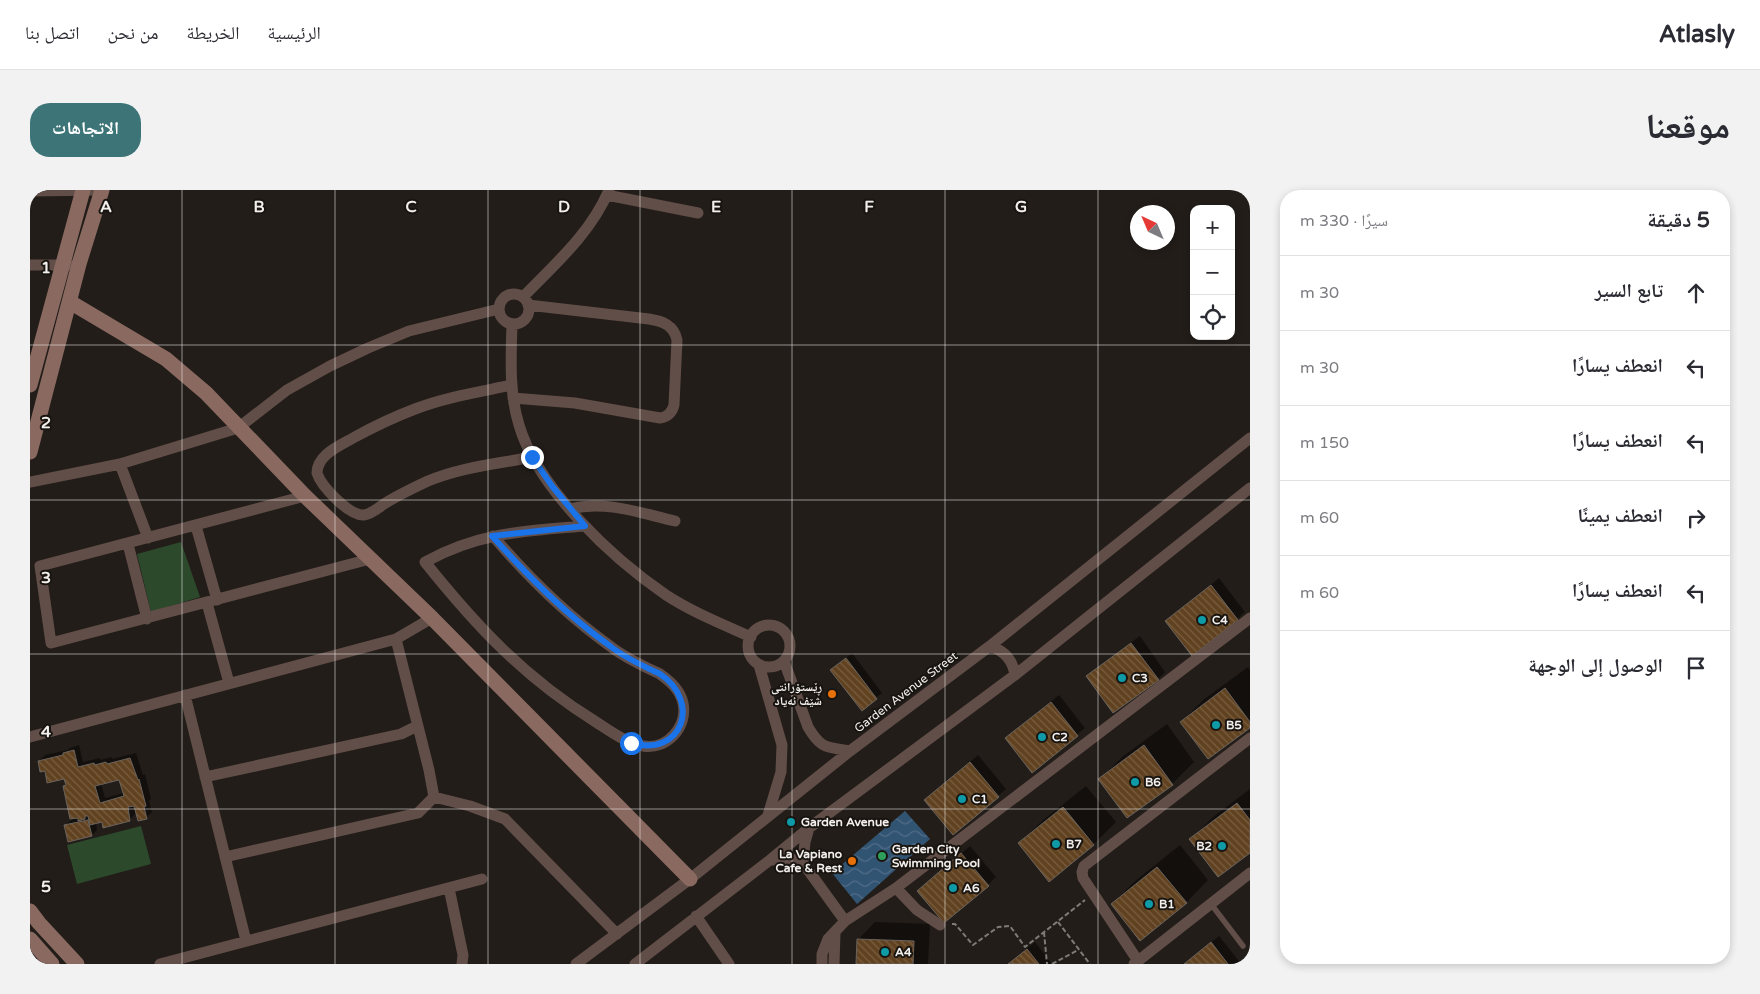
<!DOCTYPE html>
<html lang="ar">
<head>
<meta charset="utf-8">
<style>
	:root { --surface:#fff; --page:#f2f2f3; --text:#2b2b33; --muted:#7c7c81; --line:#e1e1e2; --accent:#3d7477 }
	body { margin:0; font-family:"Varela Round","Noto Naskh Arabic",sans-serif; background:var(--page); color:var(--text); direction:rtl }
	.controls { position:absolute; right:15px; top:15px; display:grid; overflow:hidden; border-radius:10px; box-shadow:0 2px 8px #0003 }
	.controls button { width:45px; height:45px; display:grid; place-items:center; padding:0; border:0; border-bottom:1px solid var(--line); background:var(--surface); color:var(--text); font:25px sans-serif }
	.compass { position:absolute; left:1100px; top:15px; width:45px; height:45px; border-radius:50%; background:var(--surface); box-shadow:0 2px 8px #0003; rotate:316deg }
	.stop { position:absolute; width:15px; height:15px; margin:-11px; border:4px solid #1a73e8; border-radius:50%; background:#fff }
	.stop.end { background:#1a73e8; border-color:#fff; box-shadow:0 1px 5px #0008 }
	.list { margin:0; padding:0; list-style:none }
	h2 { display:flex; justify-content:space-between; align-items:center; height:65px; margin:0; padding:0 20px; font-size:21px }
	h2 small { font-size:16px; font-weight:400; color:var(--muted) }
	.list li { display:grid; grid-template-columns:32px 1fr auto; gap:15px; align-items:center; box-sizing:border-box; height:75px; padding:0 20px; border-top:1px solid var(--line) }
	.list b { display:block; font-size:19px; white-space:nowrap }
	.list em { font-size:16px; font-style:normal; color:var(--muted) }
	.icon { flex:none; width:28px; height:28px; fill:none; stroke:currentColor; stroke-width:2; stroke-linecap:round; stroke-linejoin:round }
	.map { position:relative; flex:none; width:1220px; height:774px; overflow:hidden; direction:ltr; border-radius:20px }
	header { display:flex; align-items:center; gap:30px; box-sizing:border-box; height:70px; padding:0 25px; background:var(--surface); border-bottom:1px solid var(--line) }
	header strong { font-size:24px }
	nav { display:flex; gap:28px; margin-inline-start:auto; font-size:18px }
	.intro { display:flex; align-items:center; justify-content:space-between; box-sizing:border-box; height:120px; padding:0 30px }
	h1 { margin:0; font-size:35px }
	.button { padding:12px 22px; border-radius:20px; background:var(--accent); color:#fff; font-size:18px; font-weight:700 }
	main { display:flex; gap:30px; padding:0 30px }
	aside { flex:1; background:var(--surface); border-radius:20px; box-shadow:0 2px 8px #0003 }
	.map>svg:first-child { display:block }
	.garden { fill:#2c4a2b }
	.water { fill:url(#water-waves) }
	.shadow { fill:#0007; fill-rule:evenodd }
	.building { fill:url(#building-back-hatch); stroke:#6a645f; fill-rule:evenodd }
	.lines { fill:none; stroke-linecap:round; stroke-linejoin:round }
	.path { stroke:#7e7a76; stroke-width:2; stroke-dasharray:5 2.5; stroke-linecap:butt }
	.lane { stroke:#624e48; stroke-width:5.5 }
	.street { stroke:#624e48; stroke-width:11 }
	.secondary { stroke:#896960; stroke-width:15 }
	.route { stroke:#1a73e8; stroke-width:6 }
	.grid { fill:none; stroke:#f2efec; stroke-width:1; stroke-opacity:0.55 }
	.culture-dot { fill:#0f9aa8; stroke:#181410; stroke-width:2 }
	.food-dot { fill:#e8710a; stroke:#181410; stroke-width:2 }
	.leisure-dot { fill:#2e9e5b; stroke:#181410; stroke-width:2 }
	.labels { text-anchor:middle; dominant-baseline:central; stroke-width:4; stroke-linejoin:round; paint-order:stroke }
	.poi-label { font-size:12px; font-weight:bold; fill:#f2efec; stroke:#181410; text-anchor:start }
	.street-label { font-size:12px; fill:#f2efec; stroke:#181410 }
	.grid-label { font-size:16px; text-anchor:middle; font-weight:bold; fill:#f2efec; stroke:#181410; stroke-width:4; stroke-linejoin:round; paint-order:stroke }
</style>
</head>
<body>
<header>
<strong>Atlasly</strong>
<nav><a>الرئيسية</a><a>الخريطة</a><a>من نحن</a><a>اتصل بنا</a></nav>
</header>
<div class="intro"><h1>موقعنا</h1><a class="button">الاتجاهات</a></div>
<main>
<aside>
<h2>5 دقيقة<small>سيرًا · 330 m</small></h2>
<ul class="list">
<li><svg class="icon" aria-label="ahead" viewBox="0 0 24 24"><path d="M12 20V5M6 11l6-6 6 6"/></svg><div><b>تابع السير</b></div><em>30 m</em></li>
<li><svg class="icon" aria-label="left" viewBox="0 0 24 24"><path d="M17 20v-9H6M10 6l-5 5 5 5"/></svg><div><b>انعطف يسارًا</b></div><em>30 m</em></li>
<li><svg class="icon" aria-label="left" viewBox="0 0 24 24"><path d="M17 20v-9H6M10 6l-5 5 5 5"/></svg><div><b>انعطف يسارًا</b></div><em>150 m</em></li>
<li><svg class="icon" aria-label="right" viewBox="0 0 24 24"><path d="M7 20v-9h11M14 6l5 5-5 5"/></svg><div><b>انعطف يمينًا</b></div><em>60 m</em></li>
<li><svg class="icon" aria-label="left" viewBox="0 0 24 24"><path d="M17 20v-9H6M10 6l-5 5 5 5"/></svg><div><b>انعطف يسارًا</b></div><em>60 m</em></li>
<li><svg class="icon" aria-label="arrive" viewBox="0 0 24 24"><path d="M6 21V4h12l-3 4 3 4H6"/></svg><div><b>الوصول إلى الوجهة</b></div></li>
</ul>
</aside>
<div class="map">
<svg width="1220" height="774" viewBox="0 0 1220 774">
	<defs>
		<pattern id="water-waves" width="16" height="10" patternUnits="userSpaceOnUse" patternTransform="scale(1.25)"><rect width="16" height="10" fill="#325473"/><path d="M0 5q4-4 8 0t8 0" fill="none" stroke="#506d87"/></pattern>
		<pattern id="building-back-hatch" width="6" height="6" patternUnits="userSpaceOnUse" patternTransform="scale(1.25)"><rect width="6" height="6" fill="#614220"/><path d="M-1 5l2 2M0 0l6 6M5-1l2 2" fill="none" stroke="#785e41"/></pattern>
	</defs>
	<rect width="100%" height="100%" fill="#221d19"/>
	<path class="garden" d="M151 352 170 407 121 422 107 364Z
		M111 636 121 674 47 694 37 655Z"/>
	<path class="water" d="M875 621 900 649 827 714 802 683Z"/>
	<path class="shadow" d="M1189 388 1215 422 1207 429 1137 431Z
		M1110 446 1135 482 1128 489 1058 486 1066 478Z
		M822 463 852 503 846 508 802 480Z
		M1218 477 1220 480V536L1151 532 1173 510Z
		M1029 505 1055 538 1003 581 976 548Z
		M1137 534 1164 572 1142 594 1070 589 1092 567Z
		M49 555 53 572 70 568V570L82 567V569L106 563 113 585 115 584 121 609 119 611 122 622 116 628 107 622 100 629 66 632 67 640 62 645 35 636 44 627 34 597 37 594 35 587 16 579 9 571 15 565 38 560 40 558ZM90 588 94 603 75 608 71 593Z
		M948 565 976 599 924 644 896 610Z
		M1056 596 1086 632 1064 654 989 653 1012 631Z
		M1220 599V661L1161 649 1183 627Z
		M1150 655 1178 690 1156 713 1082 714 1104 692Z
		M940 656 966 687 958 695 888 701Z
		M845 732 900 734 898 774H828L829 749Z
		M1189 746 1209 771 1206 774H1154Z
		M1005 752 1022 774H977Z"/>
	<path class="building" d="M1181 395 1208 430 1162 466 1135 431Z
		M1101 453 1129 490 1083 523 1056 486Z
		M816 468 847 509 832 521 800 480Z
		M1195 498 1220 532V538L1178 569 1150 532Z
		M1021 512 1048 546 1002 583 975 548Z
		M1114 555 1143 595 1097 628 1068 589Z
		M44 560 48 577 64 573 65 575 76 572 77 574 100 568 108 590 109 589 116 616 114 617 117 629 108 631 104 616 98 617 100 631 73 638 72 632 60 635 58 626H55V629L48 631V628L40 629 33 596 36 595 34 589 17 593 15 581 10 582 8 571 33 565V563ZM89 590 94 606 70 613 65 596Z
		M940 572 969 607 923 645 894 610Z
		M1207 613 1220 630V663L1188 687 1159 649Z
		M1033 617 1064 655 1019 692 988 653Z
		M58 630 62 646 38 652 34 635Z
		M931 663 959 696 914 733 887 701Z
		M1127 677 1157 713 1110 751 1081 714Z
		M827 749 884 751 883 774H826Z
		M1181 752 1198 774H1154Z
		M997 759 1009 774H978Z"/>
	<g class="lines">
		<path class="path" d="M1028 732 1060 774
			M922 734H925L943 755 968 737 980 736 995 757 1055 710
			M1014 742 1017 774
			M1022 774 1048 760"/>
		<path class="lane" d="M1181 714 1213 756"/>
		<path class="street" d="M0 1 72 0
			M577 5 668 23
			M0 75H38
			M469 119a15 15 0 1 1 30 0a15 15 0 1 1-30 0Z
			M493 107C525 74 561 43 579 0
			M482 134C481 167 479 203 489 235 508 299 582 368 636 405 662 422 692 434 721 447
			M482 195C449 202 416 207 385 219 364 227 343 237 323 248 309 256 287 265 287 283 291 296 319 326 334 325 341 324 348 318 354 314 368 305 383 298 398 291 431 277 467 274 502 267
			M483 208 545 213 630 228C637 227 642 223 644 215L647 150C644 135 632 131 619 129L498 115
			M90 274 118 348
			M0 292 90 274 208 238 257 200 300 176 338 158 379 141 469 119
			M275 306 10 376 21 453 340 369
			M540 319C576 310 610 323 645 331
			M166 336 187 410
			M463 346C498 387 535 424 580 456 595 468 613 476 630 484 641 492 650 500 653 513 658 537 637 560 613 556 596 553 580 541 566 532 495 488 447 437 395 372 450 342 495 341 555 336
			M98 354 117 429
			M177 413 199 493
			M718 456a21 21 0 1 1 42 0a21 21 0 1 1-42 0Z
			M960 456C975 461 983 470 985 485
			M754 471 778 537C791 559 796 557 820 561
			M729 475 752 555 751 582 738 625
			M155 505 216 751
			M0 547 366 449 402 428
			M175 587 371 544 387 536
			M404 607 440 616 475 629 587 744
			M195 667 388 623 404 607 399 580 366 449
			M742 670 759 668 773 673 815 731
			M773 673 775 652 779 638
			M419 698 433 765 432 774
			M866 698 887 720 910 735
			M666 726 699 774
			M1108 771 1053 688 1052 682 1054 676 1220 548
			M130 774 452 689
			M546 774 660 689 820 561 960 456 1220 248
			M605 774 740 670 779 638 985 485 1220 298
			M792 774V764L798 749 815 731 866 698 1220 428
			M804 774 805 743
			M1104 774 1220 683"/>
		<path class="secondary" d="M40 112 136 169 176 203 275 306 402 428 660 689
			M0 195 53 0
			M0 262 49 74 72 0
			M0 721 9 733 47 774
			M0 749 22 774"/>
	</g>
	<g class="lines">
		<path class="route" d="M502 267 522 296 555 336 462 346C498 386 535 424 580 456 595 468 613 476 630 484 672 512 652 568 601 553"/>
	</g>
	<path class="grid" d="M152 0V774M305 0V774M458 0V774M610 0V774M762 0V774M915 0V774M1068 0V774M0 155H1220M0 310H1220M0 464H1220M0 619H1220"/>
	<g class="culture-dot">
		<circle cx="1172" cy="430" r="5"/>
		<circle cx="1092" cy="488" r="5"/>
		<circle cx="1186" cy="535" r="5"/>
		<circle cx="1012" cy="547" r="5"/>
		<circle cx="1105" cy="592" r="5"/>
		<circle cx="932" cy="609" r="5"/>
		<circle cx="761" cy="632" r="5"/>
		<circle cx="1026" cy="654" r="5"/>
		<circle cx="1192" cy="656" r="5"/>
		<circle cx="923" cy="698" r="5"/>
		<circle cx="1119" cy="714" r="5"/>
		<circle cx="855" cy="762" r="5"/>
	</g>
	<g class="food-dot">
		<circle cx="802" cy="504" r="5"/>
		<circle cx="822" cy="671" r="5"/>
	</g>
	<circle class="leisure-dot" cx="852" cy="666" r="5"/>
	<g class="labels">
		<g class="poi-label">
			<text x="1182" y="430">C4</text>
			<text x="1102" y="488">C3</text>
			<text x="792" y="497" text-anchor="end">ڕێستۆرانتی<tspan x="792" dy="14">شێف ئەیاد</tspan></text>
			<text x="1196" y="535">B5</text>
			<text x="1022" y="547">C2</text>
			<text x="1115" y="592">B6</text>
			<text x="942" y="609">C1</text>
			<text x="771" y="632">Garden Avenue</text>
			<text x="1036" y="654">B7</text>
			<text x="1182" y="656" text-anchor="end">B2</text>
			<text x="862" y="659">Garden City<tspan x="862" dy="14">Swimming Pool</tspan></text>
			<text x="812" y="664" text-anchor="end">La Vapiano<tspan x="812" dy="14">Cafe &amp; Rest</tspan></text>
			<text x="933" y="698">A6</text>
			<text x="1129" y="714">B1</text>
			<text x="865" y="762">A4</text>
		</g>
		<g class="street-label">
			<text transform="translate(876 502) rotate(-37)">Garden Avenue Street</text>
		</g>
	</g>
	<g class="grid-label">
		<text x="76" y="22">A</text>
		<text x="229" y="22">B</text>
		<text x="381" y="22">C</text>
		<text x="534" y="22">D</text>
		<text x="686" y="22">E</text>
		<text x="839" y="22">F</text>
		<text x="991" y="22">G</text>
		<text x="16" y="83">1</text>
		<text x="16" y="238">2</text>
		<text x="16" y="393">3</text>
		<text x="16" y="547">4</text>
		<text x="16" y="702">5</text>
	</g>
</svg>
<div class="controls">
<button>+</button>
<button>−</button>
<button><svg class="icon" aria-label="locate" viewBox="0 0 24 24"><circle cx="12" cy="12" r="6"/><path d="M12 2v4M12 18v4M2 12h4M18 12h4"/></svg></button>
</div>
<svg class="compass" viewBox="-18 -18 36 36"><path d="M0-13l5 13h-10z" fill="#e53935"/><path d="M0 13l5-13h-10z" fill="#7c7c81"/></svg>
<div class="stop" style="left:601px;top:553px"></div>
<div class="stop end" style="left:502px;top:267px"></div>
</div>
</main>
</body>
</html>
